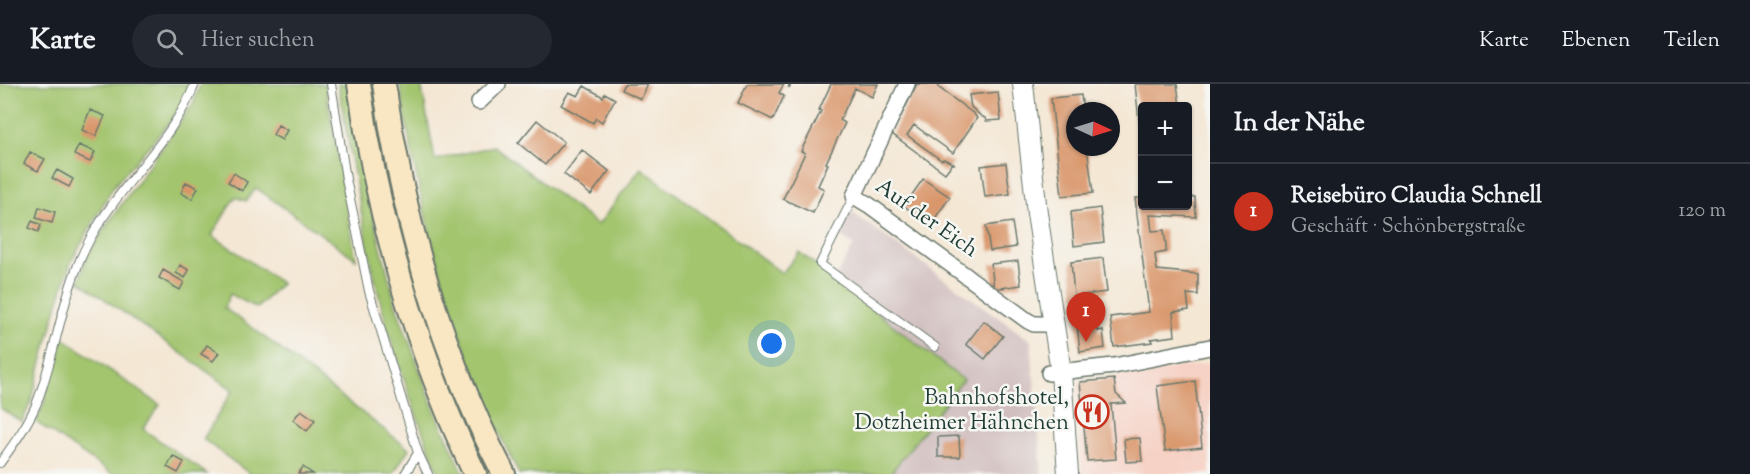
<!DOCTYPE html>
<html lang="de">
<head>
<meta charset="utf-8">
<style>
	:root { --surface:#171b24; --page:#242831; --text:#f1f3f6; --muted:#9ea1a6; --line:#363941; --accent:#c8321e }
	body { margin:0; font-family:"Sorts Mill Goudy",serif; background:var(--page); color:var(--text) }
	.controls { position:absolute; right:18px; top:18px; display:grid; overflow:hidden; border-radius:6px; box-shadow:0 2px 4px #0004 }
	.controls button { width:54px; height:54px; display:grid; place-items:center; padding:0; border:0; border-bottom:2px solid var(--line); background:var(--surface); color:var(--text); font:30px sans-serif }
	.compass { position:absolute; left:1066px; top:18px; width:54px; height:54px; border-radius:50%; background:var(--surface); box-shadow:0 2px 4px #0004; rotate:94deg }
	.you { position:absolute; left:772px; top:260px; width:21px; height:21px; margin:-15px; border:4px solid #fff; border-radius:50%; background:#1a73e8; box-shadow:0 0 0 9px #1a73e833 }
	.badge { display:grid; place-items:center; width:39px; height:39px; border-radius:50%; background:var(--accent); color:#fff; font-size:20px; font-weight:700 }
	.pin { position:absolute; translate:-50% -50px; filter:drop-shadow(0 2px 3px #0008) }
	.pin::after { content:''; position:absolute; top:32px; width:21px; height:18px; background:inherit; clip-path:polygon(0 0,100% 0,50% 100%) }
	.list { margin:0; padding:0; list-style:none }
	h2 { display:flex; justify-content:space-between; align-items:center; height:78px; margin:0; padding:0 24px; font-size:26px }
	h2 small { font-size:20px; font-weight:400; color:var(--muted) }
	.list li { display:grid; grid-template-columns:39px 1fr auto; gap:18px; align-items:center; box-sizing:border-box; height:96px; padding:0 24px; border-top:2px solid var(--line) }
	.list b { display:block; font-size:22px; white-space:nowrap }
	.list p { margin:0; font-size:20px; white-space:nowrap; color:var(--muted) }
	.list em { font-size:20px; font-style:normal; color:var(--muted) }
	.icon { flex:none; width:33px; height:33px; fill:none; stroke:currentColor; stroke-width:2; stroke-linecap:round; stroke-linejoin:round }
	.map { position:relative; flex:none; width:1210px; height:390px; overflow:hidden }
	header { display:flex; align-items:center; gap:36px; box-sizing:border-box; height:84px; padding:0 30px; background:var(--surface); border-bottom:2px solid var(--line) }
	header strong { font-size:28px }
	nav { display:flex; gap:33px; margin-inline-start:auto; font-size:21px }
	.search { width:420px; height:54px; background:var(--page); display:flex; align-items:center; gap:15px; box-sizing:border-box; padding:0 21px; border-radius:33px; color:var(--muted); font-size:22px }
	main { display:flex }
	aside { flex:1; background:var(--surface) }
	.map>svg:first-child { display:block }
	.built { fill:#f6d1c5 }
	.industrial { fill:#d1bfbf }
	.green { fill:#a3c56e; stroke:#618151; stroke-width:1.5 }
	.building { fill:#d9966b }
	.lines { fill:none; stroke-linecap:round; stroke-linejoin:round }
	.service-casing { stroke:#6a786c; stroke-width:10 }
	.minor-casing { stroke:#6a786c; stroke-width:18 }
	.tertiary-casing { stroke:#6a786c; stroke-width:22 }
	.secondary-casing { stroke:#6a786c; stroke-width:26 }
	.path { stroke:#6a786c; stroke-width:3; stroke-dasharray:4.5 4.5; stroke-linecap:butt }
	.service { stroke:#fff; stroke-width:8 }
	.minor { stroke:#fff; stroke-width:15 }
	.tertiary { stroke:#fff; stroke-width:20 }
	.secondary { stroke:#f9e7c3; stroke-width:22 }
	.labels { text-anchor:middle; dominant-baseline:central; stroke-width:5; stroke-linejoin:round; paint-order:stroke }
	.street-label { font-size:22px; fill:#1f3d34; stroke:#f6f6f2 }
	.poi-label { font-size:22px; fill:#1f3d34; stroke:#f6f6f2; text-anchor:end }
</style>
</head>
<body>
<header>
<strong>Karte</strong>
<div class="search"><svg class="icon" aria-label="search" viewBox="0 0 24 24"><circle cx="10" cy="10" r="6"/><path d="M15 15l6 6"/></svg>Hier suchen</div>
<nav><a>Karte</a><a>Ebenen</a><a>Teilen</a></nav>
</header>
<main>
<div class="map">
<svg width="1210" height="390" viewBox="0 0 1210 390">
	<rect width="100%" height="100%" fill="#f6f6f2"/>
	<filter id="ink" filterUnits="userSpaceOnUse"><feTurbulence type="fractalNoise" baseFrequency=".0167" numOctaves="2"/><feDisplacementMap in="SourceGraphic" scale="12" xChannelSelector="R" yChannelSelector="G"/><feConvolveMatrix kernelMatrix="1 2 1 2 8 2 1 2 1" color-interpolation-filters="sRGB"/></filter>
	<filter id="wash" filterUnits="userSpaceOnUse"><feTurbulence type="fractalNoise" baseFrequency=".008" numOctaves="4" result="noise"/><feDisplacementMap in="SourceGraphic" scale="24" xChannelSelector="R" yChannelSelector="G"/><feGaussianBlur stdDeviation="1.35" result="paint"/><feColorMatrix in="noise" values="0 0 0 0 0 0 0 0 0 0 0 0 0 0 0 0 0 1.4 0 .05"/><feComposite in="paint" operator="in"/></filter>
	<g filter="url(#wash)">
		<rect width="100%" height="100%" fill="#f4e7d4"/>
		<path class="built" d="M1210 279V390H1082L1077 310 1079 298Z"/>
		<path class="industrial" d="M851 128 1031 257 1042 390H890L963 296 834 196 854 161 839 152Z"/>
		<path class="green" d="M0 0H191L185 15 170 38 113 103 71 178 58 219 31 318 22 338 0 324Z
			M200 0H325L356 175 256 104 246 117 235 113 212 151 281 199 257 224 230 210 224 224 253 244 409 365 393 390H250L203 355 233 306 79 197 87 172 104 145 193 20Z
			M338 0H348L367 107 396 222 434 325 464 390H439C416 332 394 273 379 212 362 142 351 71 338 0Z
			M400 0H421L435 76 494 62 598 141 641 84 782 189 799 168 963 296 890 390H519C457 268 420 135 400 0Z
			M62 253 160 321 143 345 207 390H112L36 338 44 319Z"/>
		<g id="blocks">
			<path class="building" d="M624 0H648L641 15 621 6Z
				M747 0H784L779 9 784 12 773 36 738 19Z
				M831 0H878L872 13 855 4 840 36 845 39 826 79 828 80 818 102 824 105 813 129 783 115 805 69 801 67 821 27 819 26Z
				M917 0H940L938 3 974 30 977 34 953 69 914 41 907 51 941 76 944 75 955 80H952L945 89 892 50Z
				M1135 0H1177L1180 22H1142V54H1141Z
				M584 2 603 13 605 9 615 15 602 38 596 34 593 39 561 21 569 8 578 12Z
				M998 8 1001 36 986 37 985 34 981 32 971 23 969 11Z
				M1081 11 1083 27H1075V63H1087L1093 109 1062 112 1051 14Z
				M90 26 105 32 96 52 82 46Z
				M537 36 564 58 545 81 518 59Z
				M278 41 287 46 282 56 273 51Z
				M79 61 95 68 90 78 74 71Z
				M582 66 609 87 591 111 564 90Z
				M30 68 45 75 38 87 24 80Z
				M1006 79 1010 110 985 113 981 82Z
				M57 86 73 95 69 103 52 94Z
				M234 89 247 98 242 107 228 98Z
				M923 95 950 113 931 140 904 122Z
				M186 98 198 104 192 115 181 109Z
				M1188 113H1195L1196 133 1150 131 1152 147 1164 146 1166 161V168L1155 170 1157 186 1198 190V211L1187 210 1189 226 1173 228 1175 252 1151 255 1152 258 1114 263 1110 233 1149 228 1135 114H1142V122H1188Z
				M39 123 55 128 52 139 36 134Z
				M1100 124 1104 158 1074 162 1071 128Z
				M32 137 41 141 38 148 29 144Z
				M1012 138 1016 163 990 167 986 142Z
				M1103 174 1107 208 1074 212 1071 178Z
				M1018 177 1021 201 994 205 991 180Z
				M180 181 189 186 185 194 176 189Z
				M163 186 184 198 180 206 159 194Z
				M1096 228 1098 247 1103 246 1105 264 1080 268 1076 231Z
				M984 237 1003 252 985 275 966 260Z
				M207 261 219 269 213 277 201 270Z
				M1114 295 1116 310 1126 319 1111 320 1116 375 1087 377 1080 298Z
				M1195 297 1202 363 1165 367 1157 302Z
				M301 326 315 336 307 347 293 336Z
				M959 352 960 373H938V353Z
				M1140 354 1142 377 1126 378 1124 355Z
				M173 372 184 378 178 389 167 383Z
				M303 383 313 390H298Z"/>
		</g>
	</g>
	<g filter="url(#ink)">
		<use href="#blocks" fill-opacity="0" stroke="#6a786c" stroke-width="1.5"/>
		<g class="lines">
			<defs>
				<path id="service" d="M331 0 346 95 369 207 418 369 428 390
					M854 112 820 180 935 263
					M0 379C13 361 27 342 36 321 57 267 62 207 90 155 120 100 172 58 195 0
					M405 390 418 369"/>
				<path id="minor" d="M907 0 854 112 869 121 1028 237 1034 240H1045
					M479 18 498 0
					M1049 289 1114 282 1210 263"/>
				<path id="tertiary" d="M1023 0 1037 129 1061 288 1068 390"/>
				<path id="secondary" d="M359 0C377 135 417 268 475 390
					M384 0C403 134 441 270 504 390"/>
			</defs>
			<use href="#service" class="service-casing"/>
			<use href="#minor" class="minor-casing"/>
			<use href="#tertiary" class="tertiary-casing"/>
			<use href="#secondary" class="secondary-casing"/>
			<path class="path" d="M789 4 790 0"/>
			<use href="#service" class="service"/>
			<use href="#minor" class="minor"/>
			<use href="#tertiary" class="tertiary"/>
			<use href="#secondary" class="secondary"/>
		</g>
	</g>
	<defs>
		<symbol id="restaurant-ring" viewBox="-11 -11 22 22"><circle r="9.5" fill="#f6f6f2" stroke="#c8321e" stroke-width="1.5"/><path d="M-5-6h1v4h1v-4h1v4h1v-4h1v5L-1.5 .5V6h-2V.5L-5-1ZM5-6V6H3V1.5H1.5Q1.5-4 5-6Z" fill="#c8321e"/></symbol>
	</defs>
	<g fill-rule="evenodd">
		<use href="#restaurant-ring" x="1073" y="309" width="38" height="38"/>
	</g>
	<g class="labels">
		<g class="street-label">
			<text transform="translate(926 135) rotate(35)">Auf der Eich</text>
		</g>
		<g class="poi-label">
			<text x="1069" y="315">Bahnhofshotel,<tspan x="1069" dy="25">Dotzheimer Hähnchen</tspan></text>
		</g>
	</g>
</svg>
<div class="controls">
<button>+</button>
<button>−</button>
</div>
<svg class="compass" viewBox="-18 -18 36 36"><path d="M0-13l5 13h-10z" fill="#e53935"/><path d="M0 13l5-13h-10z" fill="#9ea1a6"/></svg>
<div class="you"></div>
<div class="pin badge" style="left:1086px;top:258px">1</div>
</div>
<aside>
<h2>In der Nähe<small></small></h2>
<ul class="list">
<li><span class="badge">1</span><div><b>Reisebüro Claudia Schnell</b><p>Geschäft · Schönbergstraße</p></div><em>120 m</em></li>
</ul>
</aside>
</main>
</body>
</html>
